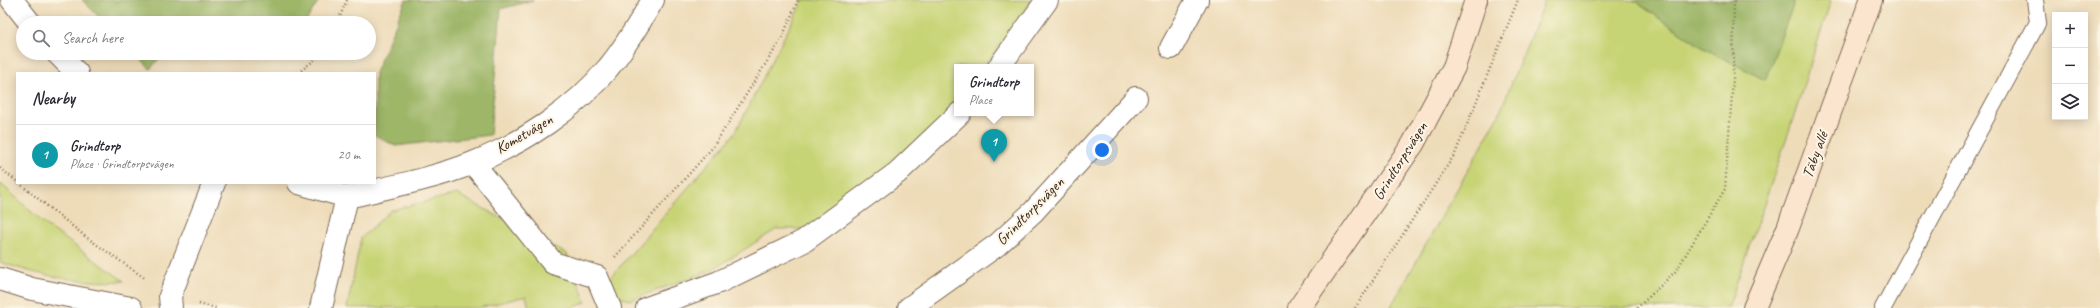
<!DOCTYPE html>
<html lang="en">
<head>
<meta charset="utf-8">
<style>
	:root { --surface:#fff; --page:#f7f7f7; --text:#2b2b33; --muted:#7c7c81; --line:#e1e1e2; --accent:#b45309 }
	body { margin:0; font-family:Caveat,sans-serif; background:var(--page); color:var(--text) }
	.controls { position:absolute; right:12px; top:12px; display:grid; overflow:hidden; border-radius:0px; box-shadow:0 2px 10px #0003 }
	.controls button { width:36px; height:36px; display:grid; place-items:center; padding:0; border:0; border-bottom:1px solid var(--line); background:var(--surface); color:var(--text); font:20px sans-serif }
	.you { position:absolute; left:1102px; top:150px; width:14px; height:14px; margin:-10px; border:3px solid #fff; border-radius:50%; background:#1a73e8; box-shadow:0 0 0 6px #1a73e833 }
	.badge { display:grid; place-items:center; width:26px; height:26px; border-radius:50%; background:var(--accent); color:#fff; font-size:13px; font-weight:700 }
	.pin { position:absolute; translate:-50% -33px; filter:drop-shadow(0 1px 2px #0008) }
	.pin::after { content:''; position:absolute; top:21px; width:14px; height:12px; background:inherit; clip-path:polygon(0 0,100% 0,50% 100%) }
	.popup { position:absolute; left:954px; top:64px; width:80px; height:52px; box-sizing:border-box; display:grid; place-content:center; border-radius:0px; background:var(--surface); filter:drop-shadow(0 1px 3px #0005); font-size:13px; white-space:nowrap; color:var(--muted) }
	.popup b { font-size:15px; color:var(--text) }
	.popup::after { content:''; position:absolute; left:50%; top:100%; margin-left:-8px; border:8px solid transparent; border-top-color:var(--surface) }
	.list { margin:0; padding:0; list-style:none }
	h2 { display:flex; justify-content:space-between; align-items:center; height:52px; margin:0; padding:0 16px; font-size:17px }
	h2 small { font-size:13px; font-weight:400; color:var(--muted) }
	.list li { display:grid; grid-template-columns:26px 1fr auto; gap:12px; align-items:center; box-sizing:border-box; height:60px; padding:0 16px; border-top:1px solid var(--line) }
	.list b { display:block; font-size:15px; white-space:nowrap }
	.list p { margin:0; font-size:13px; white-space:nowrap; color:var(--muted) }
	.list em { font-size:13px; font-style:normal; color:var(--muted) }
	.icon { flex:none; width:22px; height:22px; fill:none; stroke:currentColor; stroke-width:2; stroke-linecap:round; stroke-linejoin:round }
	.map { position:relative; flex:none; width:2100px; height:308px; overflow:hidden }
	.search { position:absolute; background:var(--surface); box-shadow:0 2px 10px #0003; left:16px; top:16px; width:360px; height:44px; display:flex; align-items:center; gap:10px; box-sizing:border-box; padding:0 14px; border-radius:22px; color:var(--muted); font-size:15px }
	.panel { position:absolute; background:var(--surface); box-shadow:0 2px 10px #0003; left:16px; top:72px; width:360px; height:112px; border-radius:0px }
	.map>svg:first-child { display:block }
	.green { fill:#c7d476; stroke:#817f4a }
	.forest { fill:#9db667; stroke:#6c7042 }
	.lines { fill:none; stroke-linecap:round; stroke-linejoin:round }
	.lane-casing { stroke:#7a6854; stroke-width:18 }
	.street-casing { stroke:#7a6854; stroke-width:24 }
	.secondary-casing { stroke:#7a6854; stroke-width:24 }
	.path { stroke:#7a6854; stroke-width:2.5; stroke-dasharray:1 3; stroke-linecap:butt }
	.lane { stroke:#fff; stroke-width:16 }
	.street { stroke:#fff; stroke-width:22 }
	.secondary { stroke:#fce5cf; stroke-width:22 }
	.labels { text-anchor:middle; dominant-baseline:central; stroke-width:4; stroke-linejoin:round; paint-order:stroke }
	.street-label { font-size:16px; fill:#3b2a1e; stroke:#fcf5e5 }
</style>
</head>
<body>
<div class="map">
<svg width="2100" height="308" viewBox="0 0 2100 308">
	<rect width="100%" height="100%" fill="#fcf5e5"/>
	<filter id="ink" filterUnits="userSpaceOnUse"><feTurbulence type="fractalNoise" baseFrequency=".025" numOctaves="2"/><feDisplacementMap in="SourceGraphic" scale="8" xChannelSelector="R" yChannelSelector="G"/><feConvolveMatrix kernelMatrix="1 2 1 2 8 2 1 2 1" color-interpolation-filters="sRGB"/></filter>
	<filter id="wash" filterUnits="userSpaceOnUse"><feTurbulence type="fractalNoise" baseFrequency=".012" numOctaves="4" result="noise"/><feDisplacementMap in="SourceGraphic" scale="16" xChannelSelector="R" yChannelSelector="G"/><feGaussianBlur stdDeviation="0.9" result="paint"/><feColorMatrix in="noise" values="0 0 0 0 0 0 0 0 0 0 0 0 0 0 0 0 0 1.4 0 .05"/><feComposite in="paint" operator="in"/></filter>
	<g filter="url(#wash)">
		<rect width="100%" height="100%" fill="#eedcb9"/>
		<path class="green" d="M803 0H1032L984 67H957V102L920 146 810 229H777L710 271 630 300 612 295 611 277 735 133Z
			M1545 0H1633L1702 47 1765 80 1795 0H1831L1788 134 1728 308H1390L1498 117Z
			M0 183 46 225 124 281C83 284 39 276 0 262Z
			M457 194 567 254 586 302 573 308H529L526 296 479 308H347L361 238 391 210Z"/>
		<path class="forest" d="M82 0H319L305 23H105Z
			M406 0H533L501 9 490 135 395 146 375 135V73Z
			M1633 0H1795L1765 80 1702 47Z
			M135 53H164L150 69Z"/>
	</g>
	<g filter="url(#ink)">
		<g class="lines">
			<defs>
				<path id="lane" d="M1883 308 2038 22 2035 0"/>
				<path id="street" d="M12 0 30 23
					M1171 48 1197 0
					M57 53 77 73
					M999 67 1047 0
					M473 163 553 263 597 277 610 308
					M299 183 347 197
					M0 279 32 289 131 308
					M171 308 170 296 214 183
					M321 308 347 197C389 187 433 179 473 163 523 143 574 110 608 68 625 48 639 23 653 0
					M647 308 719 282 804 241 897 173 960 113
					M909 308 997 245 1033 212 1136 98"/>
				<path id="secondary" d="M1299 308 1413 144 1454 67 1476 0
					M1754 308 1788 228 1871 0"/>
			</defs>
			<use href="#lane" class="lane-casing"/>
			<use href="#street" class="street-casing"/>
			<use href="#secondary" class="secondary-casing"/>
			<path class="path" d="M337 23 347 0
				M298 73 323 53
				M0 168 86 237 146 279
				M615 257 713 147 782 38 798 0
				M199 304 216 308
				M1355 308 1455 154 1518 0
				M1637 308 1676 271 1725 189 1733 80 1734 0"/>
			<use href="#lane" class="lane"/>
			<use href="#street" class="street"/>
			<use href="#secondary" class="secondary"/>
		</g>
	</g>
	<g class="labels">
		<g class="street-label">
			<text transform="translate(524 134) rotate(-30)">Kometvägen</text>
			<text transform="translate(1815 155) rotate(-70)">Täby allé</text>
			<text transform="translate(1400 161) rotate(-58)">Grindtorpsvägen</text>
			<text transform="translate(1030 211) rotate(-45)">Grindtorpsvägen</text>
		</g>
	</g>
</svg>
<div class="controls">
<button>+</button>
<button>−</button>
<button><svg class="icon" aria-label="layers" viewBox="0 0 24 24"><path d="M12 4l9 5-9 5-9-5zM3 14l9 5 9-5"/></svg></button>
</div>
<div class="you"></div>
<div class="pin badge" style="left:994px;top:162px;background:#0f9aa8">1</div>
<div class="popup"><b>Grindtorp</b>Place</div>
<div class="search"><svg class="icon" aria-label="search" viewBox="0 0 24 24"><circle cx="10" cy="10" r="6"/><path d="M15 15l6 6"/></svg>Search here</div>
<section class="panel">
<h2>Nearby<small></small></h2>
<ul class="list">
<li><span class="badge" style="background:#0f9aa8">1</span><div><b>Grindtorp</b><p>Place · Grindtorpsvägen</p></div><em>20 m</em></li>
</ul>
</section>
</div>
</body>
</html>
